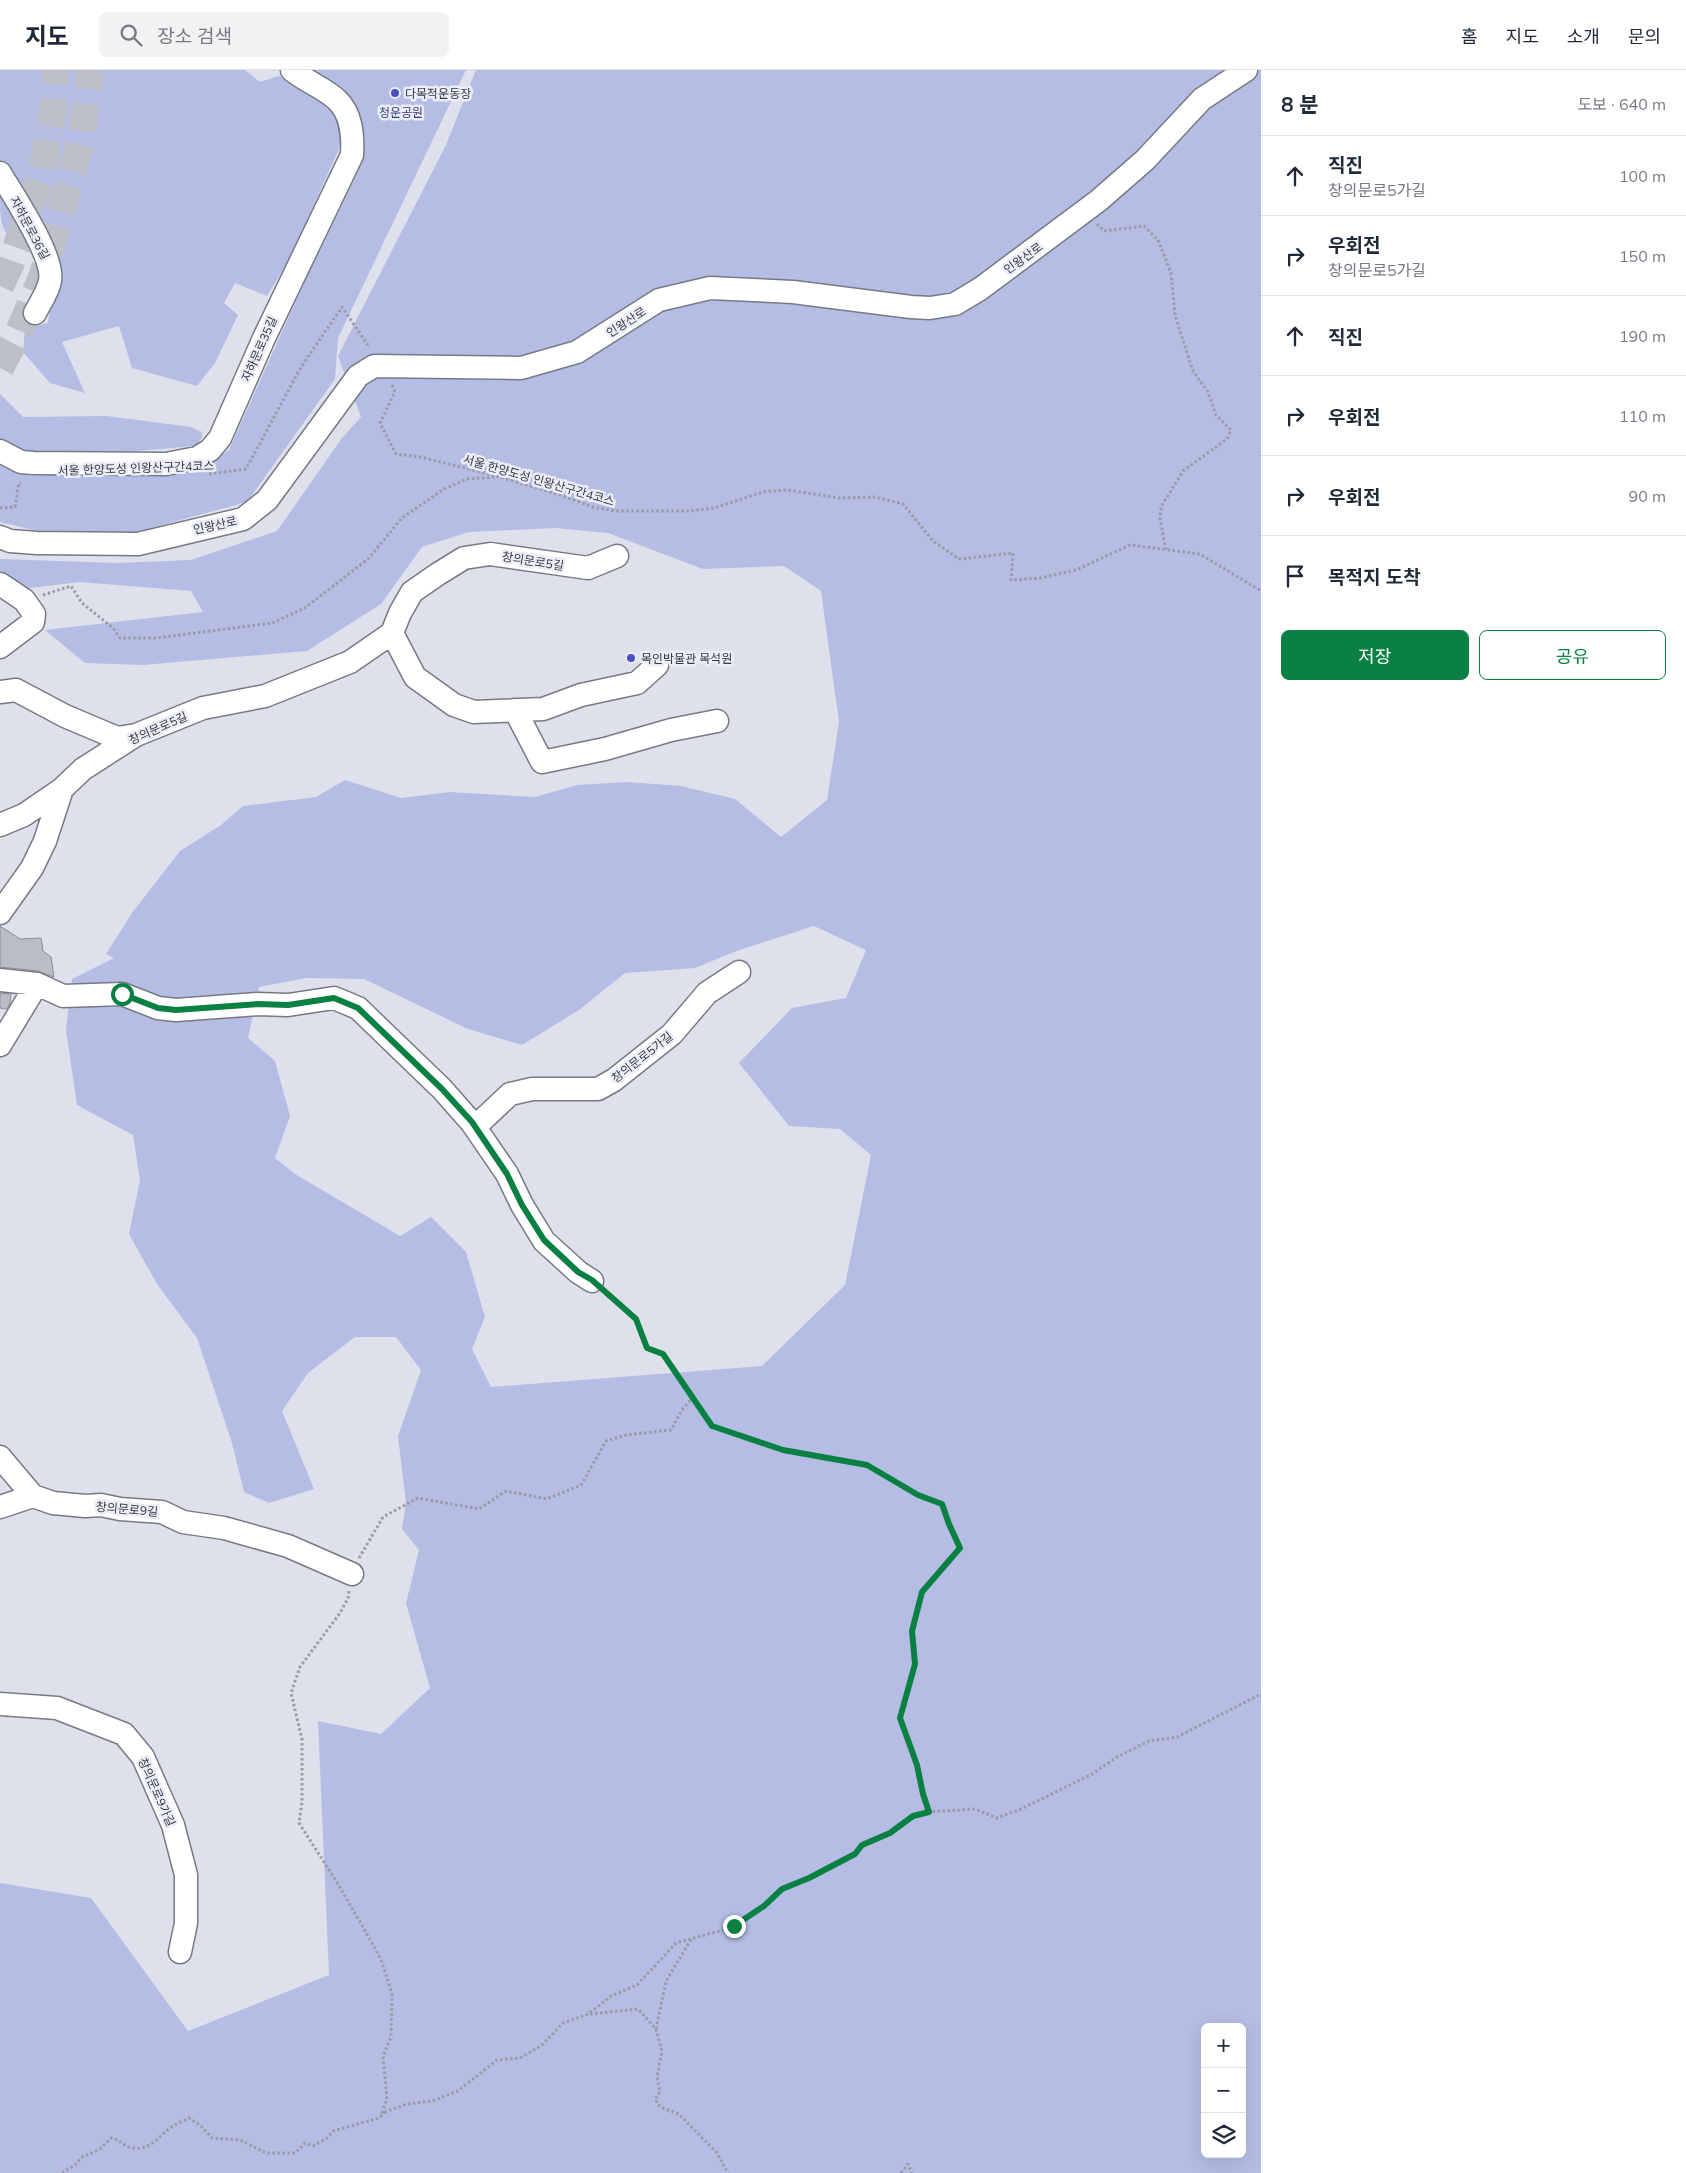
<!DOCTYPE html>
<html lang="ko">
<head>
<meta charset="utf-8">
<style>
	:root { --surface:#fff; --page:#f2f2f3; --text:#1f2937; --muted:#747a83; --line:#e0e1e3; --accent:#0b8043 }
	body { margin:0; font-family:Mulish,"Noto Sans KR",sans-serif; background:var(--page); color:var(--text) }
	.controls { position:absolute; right:15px; bottom:15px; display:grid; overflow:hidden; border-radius:8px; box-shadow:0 5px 20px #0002 }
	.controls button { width:45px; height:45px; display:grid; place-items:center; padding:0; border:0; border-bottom:1px solid var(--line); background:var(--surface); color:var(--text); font:25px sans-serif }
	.stop { position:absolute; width:15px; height:15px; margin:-11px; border:4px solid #0b8043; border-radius:50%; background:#fff }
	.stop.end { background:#0b8043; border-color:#fff; box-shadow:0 1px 5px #0008 }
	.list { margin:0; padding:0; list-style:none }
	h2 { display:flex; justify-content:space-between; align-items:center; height:65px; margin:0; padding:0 20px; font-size:21px }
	h2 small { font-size:16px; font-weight:400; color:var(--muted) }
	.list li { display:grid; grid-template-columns:32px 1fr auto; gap:15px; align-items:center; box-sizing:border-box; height:80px; padding:0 20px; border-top:1px solid var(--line) }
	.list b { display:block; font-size:19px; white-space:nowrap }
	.list p { margin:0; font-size:16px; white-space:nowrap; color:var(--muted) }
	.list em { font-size:16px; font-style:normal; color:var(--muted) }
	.actions { display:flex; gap:10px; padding:15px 20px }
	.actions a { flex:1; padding:11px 0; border:1px solid var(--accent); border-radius:8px; text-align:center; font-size:18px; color:var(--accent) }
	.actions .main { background:var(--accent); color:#fff }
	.icon { flex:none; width:28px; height:28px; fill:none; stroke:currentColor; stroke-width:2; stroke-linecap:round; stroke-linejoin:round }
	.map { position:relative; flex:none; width:1261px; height:2103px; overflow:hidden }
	header { display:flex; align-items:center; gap:30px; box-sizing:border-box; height:70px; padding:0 25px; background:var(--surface); border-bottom:1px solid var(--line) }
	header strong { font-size:24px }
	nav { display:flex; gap:28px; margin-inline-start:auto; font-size:18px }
	.search { width:350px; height:45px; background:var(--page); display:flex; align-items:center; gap:12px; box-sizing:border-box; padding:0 18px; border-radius:8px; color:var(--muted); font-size:19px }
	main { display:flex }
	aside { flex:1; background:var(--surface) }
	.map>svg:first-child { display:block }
	.green { fill:#b5bde5; fill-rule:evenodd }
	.building { fill:#babdc8; stroke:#898c96 }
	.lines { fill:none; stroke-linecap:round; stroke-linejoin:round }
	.major-tunnel { stroke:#bdbfc9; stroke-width:28; stroke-dasharray:28 14; stroke-linecap:butt }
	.minor-casing { stroke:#777a84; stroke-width:25 }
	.path { stroke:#9a9ba5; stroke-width:3; stroke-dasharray:2.5 2.5; stroke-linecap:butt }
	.minor { stroke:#fff; stroke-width:22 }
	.route { stroke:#0b8043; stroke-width:6 }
	.poi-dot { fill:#4b4fc5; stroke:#ebedf9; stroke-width:2 }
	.labels { text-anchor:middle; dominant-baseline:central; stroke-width:5; stroke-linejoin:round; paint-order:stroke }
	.poi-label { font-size:12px; fill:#38393e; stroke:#ebedf9; text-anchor:start }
	.park-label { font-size:12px; fill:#363c79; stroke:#ebedf9 }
	.street-label { font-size:12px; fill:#38393e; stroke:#ebedf9 }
</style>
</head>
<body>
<header>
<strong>지도</strong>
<div class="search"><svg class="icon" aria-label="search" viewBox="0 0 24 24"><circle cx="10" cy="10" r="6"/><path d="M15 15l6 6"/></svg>장소 검색</div>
<nav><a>홈</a><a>지도</a><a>소개</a><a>문의</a></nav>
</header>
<main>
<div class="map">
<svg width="1261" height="2103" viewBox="0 0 1261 2103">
	<rect width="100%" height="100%" fill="#dee0ec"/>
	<path class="green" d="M0 0H245L260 12 279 6C312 25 347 34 339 79L289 190 267 226 235 213 224 233 238 245 215 293 197 316 132 298 119 256 62 272 85 323 50 313 23 282 25 258 48 253 56 199 0 94Z
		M306 0H466L338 268 335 309 247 432 136 462 47 463 0 452V394L30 406 87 402 194 403 229 380 304 213 359 100V44L351 31Z
		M476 0H1261V2103H0V1813L91 1828 188 1961 329 1905 318 1651 381 1664 430 1618 406 1533 419 1480 402 1459 406 1432 398 1366 421 1300 396 1267H355L308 1303 282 1341 314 1419 269 1433 244 1422 232 1373 197 1268 157 1214 129 1164 140 1110 133 1065 77 1035 66 960 72 909 114 888 106 884 132 843 180 781 221 755 243 736 316 727 345 710 401 728 450 722 535 727 577 715 627 712 681 716 735 729 781 767 827 730 839 652 821 521 784 496 703 499 608 463 555 458 469 462 422 477 381 534 307 581 143 595 85 593 45 560 203 542 191 521 80 512 5 521 0 520V489L117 493 191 490 277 461 342 368 361 347 338 286 446 75ZM814 856 866 880 846 928 792 938 739 993 789 1056 840 1059 871 1085 845 1215 762 1296 491 1317 472 1279 485 1247 466 1182 431 1147 400 1166 295 1104 275 1088 290 1046 275 991 248 968 259 917 306 908 364 909 468 959 522 975 579 940 625 903 695 898 739 880ZM1205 1957H1242V2084H1205Z
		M0 122 31 179 30 182H27C0 162 0 157 0 122Z
		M0 324 23 347 107 346 191 357 202 362V368L195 376 114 383H25L0 370Z"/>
	<path class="building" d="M0 856 20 869 41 868 43 881 51 887 54 907 38 901 0 897Z
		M0 923 11 924 10 933 7 939 0 938Z"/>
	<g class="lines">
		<path class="major-tunnel" d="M0 216 10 195 42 104 54 32 56 0
			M0 298 19 262 43 205 81 71 90 0"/>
		<defs>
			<path id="minor" d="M0 103C13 125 55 187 50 211 48 222 40 233 35 243
				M0 381 21 392 33 393 166 394 197 388 210 380 220 368 264 268 352 85C353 66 352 44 337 30 326 19 305 11 292 0
				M0 467 10 471 37 473 138 474 243 449 267 430 358 306 374 296 521 298 577 282 659 230 710 218 793 222 911 237 930 238 955 234 980 219 1098 131 1145 90 1202 29 1246 0
				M617 486 588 498 490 484 464 488 438 504 412 522 400 543 392 563 415 607 454 635 474 642 543 639 581 625 637 613 657 595
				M0 514 24 530 34 544 33 552 0 577
				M0 622 16 620 65 646 117 668 136 665
				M515 640 542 692 605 679 671 660 717 651
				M0 755 24 745 62 719
				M0 843 32 798 45 771 62 719 83 699 136 665 203 638 265 626 350 592 392 563
				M0 910 37 914 63 926 122 924 158 938 176 940 258 934 288 935 334 928 358 938 442 1019 472 1053 507 1104 522 1135 544 1171 578 1202 592 1211
				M0 975 37 914
				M475 1057 510 1024 532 1019H598L614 1010 672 964 707 923 739 902
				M0 1387 33 1426 53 1433 85 1436 101 1435 120 1439 162 1442 183 1452 224 1458 288 1476 352 1504
				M0 1437 33 1426
				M0 1634 57 1638 124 1664 143 1687 173 1755 186 1805V1853L180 1882"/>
		</defs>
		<use href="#minor" class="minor-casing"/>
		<path class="path" d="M1097 154 1104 161 1144 156 1158 170 1171 203 1175 245 1193 301 1208 322 1216 345 1231 360 1227 369 1183 401 1161 437 1160 449 1166 480
			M392 315 395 322 380 353 396 384 421 387 500 407 560 425 593 437 615 441H689L714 438 763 422 787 420 840 428 876 427 903 434 933 471 959 489 1013 483 1011 510 1040 508 1076 500 1130 475 1200 484 1261 521
			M209 404 246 399 301 297 342 237 370 278
			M0 438 15 437 19 413H21
			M43 525 71 516 82 533 113 558 120 568H156L272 553 305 538 368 489 402 448 444 419 467 409 496 407
			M606 1223 637 1249 647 1278 663 1284 712 1356 783 1380 867 1395 919 1425 942 1434 949 1454 961 1478 922 1523 912 1561 915 1594 900 1648 917 1695 923 1724 929 1742
			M359 1488 383 1447 418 1428 479 1439 506 1421 547 1429 581 1415 606 1371 626 1365 671 1360 682 1340 693 1327
			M349 1521 348 1528 340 1543 300 1597 291 1623 302 1669V1732L299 1753 338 1814 371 1871 382 1892 392 1924 391 1967 383 1986 387 2029 382 2043 407 2034 432 2031 458 2021 497 1990 520 1988 541 1976 563 1953 588 1944 611 1926 637 1915 676 1873 734 1857 764 1836 782 1819 809 1808 855 1784 863 1775 889 1763 913 1746 929 1742 975 1739 997 1748 1021 1739 1092 1704 1117 1687 1149 1671 1177 1667 1261 1624
			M590 1944 638 1939 656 1959 662 1982 657 2007 660 2022 655 2029 660 2037 679 2044 717 2083 728 2103
			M656 1959 666 1911 692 1868
			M62 2103 75 2095 82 2087 100 2079 111 2068C120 2069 124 2077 132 2078 152 2081 159 2064 175 2055 179 2052 185 2051 189 2048L200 2055 212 2068 240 2070 266 2083H295L305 2073 313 2076 327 2068 333 2061 379 2048 385 2042
			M901 2103 908 2094 912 2103"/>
		<use href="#minor" class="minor"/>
	</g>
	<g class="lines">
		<path class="route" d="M122 924 158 938 176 940 258 934 288 935 334 928 358 938 442 1019 472 1052 507 1104 522 1135 544 1170 578 1202 592 1210 636 1249 647 1278 663 1284 712 1356 783 1380 867 1395 918 1425 942 1434 949 1454 960 1478 922 1522 912 1561 915 1594 900 1648 917 1695 923 1724 929 1742 913 1746 890 1763 862 1775 855 1784 809 1808 782 1819 764 1836 734 1856"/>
	</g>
	<g class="poi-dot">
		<circle cx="395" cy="23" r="5"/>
		<circle cx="631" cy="588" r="5"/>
	</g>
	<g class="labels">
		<g class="poi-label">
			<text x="405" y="23">다목적운동장</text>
			<text x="641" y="588">목인박물관 목석원</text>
		</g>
		<g class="park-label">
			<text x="401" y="42">청운공원</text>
		</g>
		<g class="street-label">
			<text transform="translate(30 158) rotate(62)">자하문로36길</text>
			<text transform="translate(1023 188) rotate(-36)">인왕산로</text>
			<text transform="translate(626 252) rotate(-33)">인왕산로</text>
			<text transform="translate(259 279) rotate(-66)">자하문로35길</text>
			<text transform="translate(136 398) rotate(-2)">서울 한양도성 인왕산구간4코스</text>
			<text transform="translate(539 410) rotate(16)">서울 한양도성 인왕산구간4코스</text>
			<text transform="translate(215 455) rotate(-12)">인왕산로</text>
			<text transform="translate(533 491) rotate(9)">창의문로5길</text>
			<text transform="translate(158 658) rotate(-24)">창의문로5길</text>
			<text transform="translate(642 987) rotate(-38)">창의문로5가길</text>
			<text transform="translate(127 1439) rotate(5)">창의문로9길</text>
			<text transform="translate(157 1722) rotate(66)">창의문로9가길</text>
		</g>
	</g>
</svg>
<div class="controls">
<button>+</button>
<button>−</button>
<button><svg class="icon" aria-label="layers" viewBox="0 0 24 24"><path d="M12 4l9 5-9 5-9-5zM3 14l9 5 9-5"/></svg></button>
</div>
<div class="stop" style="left:122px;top:924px"></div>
<div class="stop end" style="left:734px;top:1856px"></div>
</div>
<aside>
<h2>8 분<small>도보 · 640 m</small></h2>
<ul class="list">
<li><svg class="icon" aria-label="ahead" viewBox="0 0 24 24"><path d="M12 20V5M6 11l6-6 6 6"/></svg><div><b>직진</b><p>창의문로5가길</p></div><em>100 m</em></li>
<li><svg class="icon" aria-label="right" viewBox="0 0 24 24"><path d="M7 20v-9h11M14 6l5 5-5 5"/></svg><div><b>우회전</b><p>창의문로5가길</p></div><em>150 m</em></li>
<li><svg class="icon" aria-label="ahead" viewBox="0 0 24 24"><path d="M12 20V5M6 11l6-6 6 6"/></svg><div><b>직진</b></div><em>190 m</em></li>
<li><svg class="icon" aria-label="right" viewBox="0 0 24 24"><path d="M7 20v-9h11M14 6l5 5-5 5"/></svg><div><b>우회전</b></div><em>110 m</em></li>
<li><svg class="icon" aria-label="right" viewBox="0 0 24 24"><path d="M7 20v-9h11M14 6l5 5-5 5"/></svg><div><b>우회전</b></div><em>90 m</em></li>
<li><svg class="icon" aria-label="arrive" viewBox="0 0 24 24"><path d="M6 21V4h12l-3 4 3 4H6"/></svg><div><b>목적지 도착</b></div></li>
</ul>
<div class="actions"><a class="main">저장</a><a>공유</a></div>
</aside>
</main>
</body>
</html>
